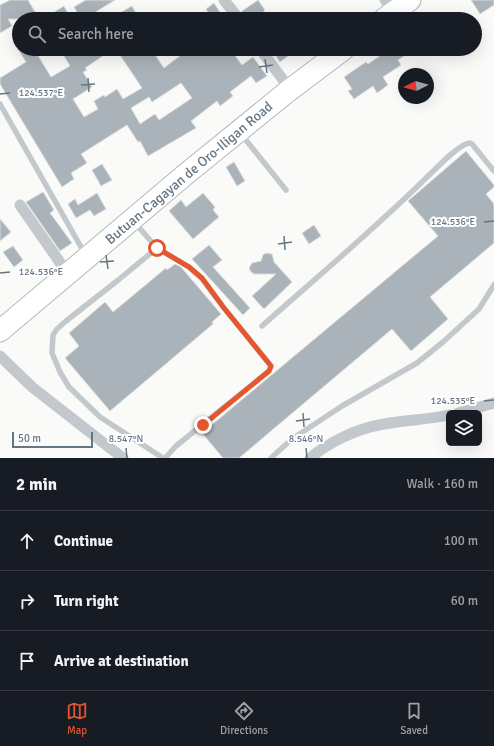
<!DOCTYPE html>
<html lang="en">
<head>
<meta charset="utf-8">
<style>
	:root { --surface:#171b24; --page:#20242c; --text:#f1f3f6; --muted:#9ea1a6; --line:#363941; --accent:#e4572e }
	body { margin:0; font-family:Signika,sans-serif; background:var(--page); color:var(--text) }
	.controls { position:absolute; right:12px; bottom:12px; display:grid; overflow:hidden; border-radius:6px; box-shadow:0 4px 16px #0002 }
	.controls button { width:36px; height:36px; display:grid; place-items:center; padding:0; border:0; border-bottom:1px solid var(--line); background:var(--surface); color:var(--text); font:20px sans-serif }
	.compass { position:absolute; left:398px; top:68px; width:36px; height:36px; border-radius:50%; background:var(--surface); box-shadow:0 4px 16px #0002; rotate:264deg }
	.scale { position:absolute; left:12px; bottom:10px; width:81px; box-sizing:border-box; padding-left:4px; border:2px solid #657683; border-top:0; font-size:11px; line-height:14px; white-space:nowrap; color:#657683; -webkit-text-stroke:3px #fff; paint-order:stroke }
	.stop { position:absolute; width:12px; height:12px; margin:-9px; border:3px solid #e4572e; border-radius:50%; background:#fff }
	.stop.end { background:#e4572e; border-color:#fff; box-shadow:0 1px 4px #0008 }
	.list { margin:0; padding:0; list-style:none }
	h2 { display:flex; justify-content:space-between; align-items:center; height:52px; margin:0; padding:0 16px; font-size:17px }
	h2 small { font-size:13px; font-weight:400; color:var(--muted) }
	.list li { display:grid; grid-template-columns:26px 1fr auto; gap:12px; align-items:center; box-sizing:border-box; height:60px; padding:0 16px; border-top:1px solid var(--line) }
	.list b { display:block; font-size:15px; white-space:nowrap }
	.list em { font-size:13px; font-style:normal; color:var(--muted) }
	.icon { flex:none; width:22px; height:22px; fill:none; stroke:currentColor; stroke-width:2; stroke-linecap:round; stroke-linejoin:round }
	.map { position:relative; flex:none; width:494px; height:458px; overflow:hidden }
	.search { position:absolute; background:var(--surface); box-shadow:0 4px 16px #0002; left:12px; right:12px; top:12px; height:44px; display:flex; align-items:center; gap:10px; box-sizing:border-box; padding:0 14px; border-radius:22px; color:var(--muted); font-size:15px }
	.sheet { height:232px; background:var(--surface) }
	nav { display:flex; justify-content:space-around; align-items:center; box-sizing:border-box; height:56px; border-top:1px solid var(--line); background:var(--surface); font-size:11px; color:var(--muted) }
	nav a { display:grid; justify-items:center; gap:2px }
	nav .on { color:var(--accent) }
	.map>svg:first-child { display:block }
	.building { fill:#aab3b9; stroke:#dcdcda; fill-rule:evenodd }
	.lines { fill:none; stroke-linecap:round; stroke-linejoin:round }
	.highway-casing { stroke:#b4b9bd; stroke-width:23 }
	.lane { stroke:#c3c8cc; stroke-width:5.5 }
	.street { stroke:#c3c8cc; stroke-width:11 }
	.highway { stroke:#fff; stroke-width:21 }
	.route { stroke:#e4572e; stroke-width:5 }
	.ticks { fill:none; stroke:#657683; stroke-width:1.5 }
	.labels { text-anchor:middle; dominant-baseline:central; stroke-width:4; stroke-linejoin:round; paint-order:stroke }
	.street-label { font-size:14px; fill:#657683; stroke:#fff }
	.ticks-label { font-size:10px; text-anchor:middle; fill:#657683; stroke:#fff; stroke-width:4; stroke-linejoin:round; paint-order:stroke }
</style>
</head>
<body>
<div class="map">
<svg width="494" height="458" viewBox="0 0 494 458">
	<rect width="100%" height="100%" fill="#fafaf8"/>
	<path class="building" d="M10 0H28L39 19H8L12 26 0 33V5Z
		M86 0H115L89 16 91 19H81L74 7Z
		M258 0 265 10 263 12 268 19H246L242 11Z
		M471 0H494V5L480 14Z
		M214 3 224 19H212L206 9Z
		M64 6 69 16 64 19H43Z
		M132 6 139 19H123L120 13Z
		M18 49H34L51 77 70 66 64 56 66 54 63 49H113L85 68 87 70 83 72 92 87 73 99 84 117 98 109 94 101 104 95 105 97 117 89 123 99 142 88 116 49H151L164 68 189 49H230L242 65 253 57 267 76 256 83 251 76 230 92 233 96 220 106 217 101 191 121 196 128 148 156 140 141 138 142 127 125 81 154 87 163 71 173 74 179 62 187 0 84V78L26 62ZM181 83 192 98 159 120 155 114 140 124 131 108 149 97 152 102Z
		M271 49H298L280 62Z
		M390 49H415L398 60 401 65 383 77 388 85 377 93 373 86 354 99 348 91 352 89 344 77 366 62 368 64Z
		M466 151 494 185V187L486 194 494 204V243L430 297 448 319 411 351 392 329 239 458H223L202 433 438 236 408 201Z
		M234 162 245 181 237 186 226 167Z
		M102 164 112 180 101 186 92 170Z
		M43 192 54 210 50 213 72 243 60 251 26 202Z
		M97 193 106 209 94 216 90 210 76 218 68 204 75 199 78 205Z
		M203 193 215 207 213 210 219 217 193 239 169 211 181 200 186 207Z
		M0 219 11 232 0 241Z
		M314 225 321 236 309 244 302 233Z
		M209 245 222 260 213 267 250 308 243 315 192 259Z
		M13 246 23 260 14 267 3 252Z
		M266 253 272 254 274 262 292 282 264 309 252 296 276 274H254L251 272 249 268 252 263 261 261 263 255Z
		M175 264 181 267 221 314 212 322 213 324 110 411 65 358 79 346 69 333 105 302 113 312 166 268 167 270Z"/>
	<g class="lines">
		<defs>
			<path id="highway" d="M384 19 410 0
				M0 331 186 174 287 92 344 49"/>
		</defs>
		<use href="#highway" class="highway-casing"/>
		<path class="lane" d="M0 104 85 254
			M241 134 286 190
			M135 223 157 248
			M262 326C316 278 371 232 423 181 432 173 459 143 470 143L472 144 494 171
			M163 458 100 417 69 387 60 372 52 353 53 335 57 329 66 321 117 281 157 248 189 267 202 279 224 308 271 366 269 371 176 446 165 458
			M271 458 292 439 342 406 417 363 443 342 479 309 494 285"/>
		<path class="street" d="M224 0 239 19
			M385 0 393 12
			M260 49 290 89
			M20 205 68 274
			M0 356 32 387 123 458
			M458 413 494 403
			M310 458C328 443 356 429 379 425 402 420 426 420 449 415"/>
		<use href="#highway" class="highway"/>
	</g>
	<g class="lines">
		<path class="route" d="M157 248 189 267 202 278 224 308 271 366 269 371 203 425"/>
	</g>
	<path class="ticks" d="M265 59 267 73M259 67 273 65M88 78 89 92M81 85 95 84M0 94 10 93M484 222 494 221M284 236 285 250M278 244 292 242M106 255 108 269M100 262 114 261M0 273 10 272M484 401 494 400M303 413 304 427M296 421 310 419M126 448 127 458M306 448 307 458"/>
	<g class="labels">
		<g class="street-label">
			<text transform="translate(189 173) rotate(-40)">Butuan-Cagayan de Oro-Iligan Road</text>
		</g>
	</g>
	<g class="ticks-label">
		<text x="41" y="96">124.537°E</text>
		<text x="453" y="225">124.536°E</text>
		<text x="41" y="275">124.536°E</text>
		<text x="453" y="404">124.535°E</text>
		<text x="126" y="442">8.547°N</text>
		<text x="306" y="442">8.546°N</text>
	</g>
</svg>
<div class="controls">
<button><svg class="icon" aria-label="layers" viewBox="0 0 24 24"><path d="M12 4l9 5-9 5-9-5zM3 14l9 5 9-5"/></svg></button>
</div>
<svg class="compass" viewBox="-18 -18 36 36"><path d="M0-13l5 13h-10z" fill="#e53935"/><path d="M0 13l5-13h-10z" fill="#9ea1a6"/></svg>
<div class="scale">50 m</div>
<div class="stop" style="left:157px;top:248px"></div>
<div class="stop end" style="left:203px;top:425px"></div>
<div class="search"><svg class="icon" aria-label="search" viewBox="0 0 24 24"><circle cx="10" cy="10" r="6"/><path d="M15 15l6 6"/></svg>Search here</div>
</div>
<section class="sheet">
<h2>2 min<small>Walk · 160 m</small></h2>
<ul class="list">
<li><svg class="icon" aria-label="ahead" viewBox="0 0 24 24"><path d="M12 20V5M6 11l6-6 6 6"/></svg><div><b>Continue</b></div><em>100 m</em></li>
<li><svg class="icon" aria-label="right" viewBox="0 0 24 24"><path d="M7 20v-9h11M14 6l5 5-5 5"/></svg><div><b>Turn right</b></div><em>60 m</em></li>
<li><svg class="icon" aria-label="arrive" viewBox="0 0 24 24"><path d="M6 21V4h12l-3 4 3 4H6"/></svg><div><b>Arrive at destination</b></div></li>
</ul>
</section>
<nav>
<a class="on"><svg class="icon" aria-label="map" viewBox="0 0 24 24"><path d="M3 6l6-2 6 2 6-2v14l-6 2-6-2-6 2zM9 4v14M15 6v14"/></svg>Map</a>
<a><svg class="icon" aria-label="directions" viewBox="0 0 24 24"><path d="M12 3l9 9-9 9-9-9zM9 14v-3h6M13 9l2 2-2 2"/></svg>Directions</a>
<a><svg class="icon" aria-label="saved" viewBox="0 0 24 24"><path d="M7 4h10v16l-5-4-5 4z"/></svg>Saved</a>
</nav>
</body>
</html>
